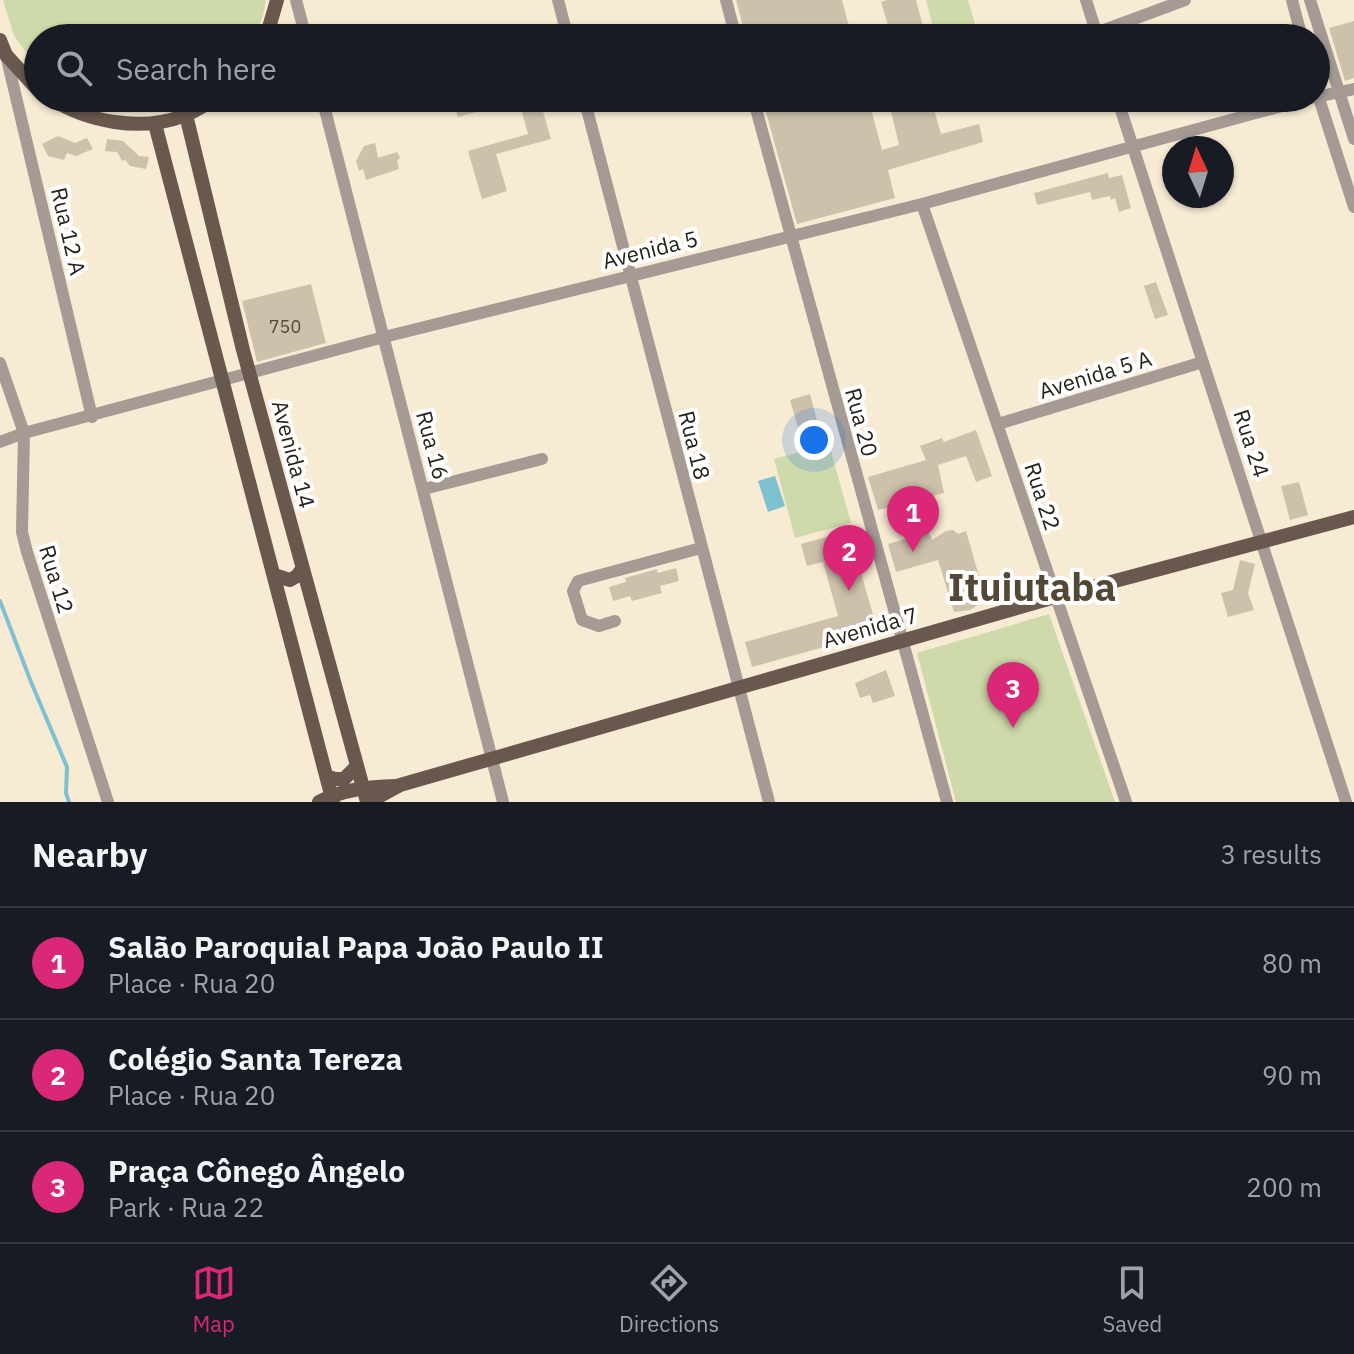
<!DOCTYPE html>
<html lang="en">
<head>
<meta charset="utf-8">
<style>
	:root { --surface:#171b24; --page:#242831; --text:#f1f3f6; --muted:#9ea1a6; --line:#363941; --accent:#db2777 }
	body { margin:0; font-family:"IBM Plex Sans",sans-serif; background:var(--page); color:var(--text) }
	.compass { position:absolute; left:1162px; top:136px; width:72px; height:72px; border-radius:50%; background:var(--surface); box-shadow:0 2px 6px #0004; rotate:356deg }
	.you { position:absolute; left:814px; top:440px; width:28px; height:28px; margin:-20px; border:6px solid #fff; border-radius:50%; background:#1a73e8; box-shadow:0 0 0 12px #1a73e833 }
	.badge { display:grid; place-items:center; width:52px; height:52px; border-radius:50%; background:var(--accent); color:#fff; font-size:26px; font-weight:700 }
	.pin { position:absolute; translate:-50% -66px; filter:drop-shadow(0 2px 4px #0008) }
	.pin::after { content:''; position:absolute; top:42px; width:28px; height:24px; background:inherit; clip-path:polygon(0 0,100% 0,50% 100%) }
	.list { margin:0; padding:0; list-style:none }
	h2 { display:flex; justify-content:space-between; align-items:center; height:104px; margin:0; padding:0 32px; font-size:34px }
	h2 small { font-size:26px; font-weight:400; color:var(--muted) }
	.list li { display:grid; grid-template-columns:52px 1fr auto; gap:24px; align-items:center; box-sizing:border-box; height:112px; padding:0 32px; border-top:2px solid var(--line) }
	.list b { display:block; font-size:30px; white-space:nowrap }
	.list p { margin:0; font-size:26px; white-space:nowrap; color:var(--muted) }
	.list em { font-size:26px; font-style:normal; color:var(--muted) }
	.icon { flex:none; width:44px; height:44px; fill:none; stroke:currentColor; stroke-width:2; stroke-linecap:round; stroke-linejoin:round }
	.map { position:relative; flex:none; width:1354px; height:802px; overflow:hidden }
	.search { position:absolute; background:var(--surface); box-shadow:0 2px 6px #0004; left:24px; right:24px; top:24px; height:88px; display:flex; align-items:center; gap:20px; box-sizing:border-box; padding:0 28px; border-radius:44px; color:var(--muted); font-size:30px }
	.sheet { height:440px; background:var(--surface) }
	nav { display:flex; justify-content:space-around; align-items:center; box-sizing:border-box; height:112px; border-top:2px solid var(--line); background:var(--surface); font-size:22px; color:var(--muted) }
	nav a { display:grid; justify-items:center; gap:4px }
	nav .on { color:var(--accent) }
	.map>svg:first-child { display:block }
	.green { fill:#cfdaaa }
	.water { fill:#7ec1cf }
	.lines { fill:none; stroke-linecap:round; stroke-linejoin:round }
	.stream { stroke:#7ec1cf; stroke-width:4 }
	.building { fill:#cec1ab }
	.minor { stroke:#a59a94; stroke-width:12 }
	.major { stroke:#69584d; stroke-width:14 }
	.labels { text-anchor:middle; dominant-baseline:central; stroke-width:8; stroke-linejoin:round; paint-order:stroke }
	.number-label { font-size:18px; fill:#514a3e }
	.street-label { font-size:22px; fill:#27221a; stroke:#fff }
	.town-label { font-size:38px; font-weight:bold; fill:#534835; stroke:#fff }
</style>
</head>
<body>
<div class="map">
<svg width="1354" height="802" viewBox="0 0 1354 802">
	<rect width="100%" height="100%" fill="#f8ebd4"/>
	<path class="green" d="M3 0H266L263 16 252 38H38V68L14 36Z
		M926 0H968L977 31 953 38H936Z
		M81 98H184C148 114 118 108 81 98Z
		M829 444 851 523 795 538 774 459Z
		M1049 614 1115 802H956L917 653Z"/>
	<path class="water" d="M775 476 785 506 768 512 758 481Z"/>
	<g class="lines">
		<path class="stream" d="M0 601 31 682 67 767 66 793 69 802"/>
	</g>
	<path class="building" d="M736 0H842L852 38H746Z
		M887 0H916L926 38H892L881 2Z
		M1354 21V78L1345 81 1329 28Z
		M452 98H515V101L458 117Z
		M518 98H539L551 139 496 154 507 191 482 199 468 151 528 134Z
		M762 98H868L882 150 899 145 890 107 911 101 910 98H931L941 134 979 124 983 142 888 170 895 198 797 224Z
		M58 136 75 143 87 138 93 149 76 156 67 153 64 160 48 156 42 144Z
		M107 139 123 141 139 156 149 157 146 169 130 166 125 160 122 161 117 152 105 151Z
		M375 143 378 158 397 152 400 158 397 161 399 169 366 180 363 169 359 171 356 161 364 146Z
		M1108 173 1109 178 1122 175 1131 208 1119 212 1115 198 1111 200 1110 196 1092 200 1090 192 1037 205 1034 193Z
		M1156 282 1168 315 1155 319 1144 286Z
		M311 284 326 343 257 362 242 301Z
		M810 394 820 432 801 438 790 400Z
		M976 430 992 476 976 482 966 456 938 465 944 493 878 510 868 477 926 460 920 446 942 438 944 442Z
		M1299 482 1308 515 1290 520 1281 486Z
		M953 530 958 534 966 531 986 600 970 610 954 612 938 560 896 572 888 544 929 532 932 540 946 531Z
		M849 531 878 632 752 667 745 642 838 616 823 562 807 566 801 544Z
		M1240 560 1255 564 1248 593 1254 610 1228 617 1221 593 1233 590Z
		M676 568 679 581 660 586 662 593 632 601 630 596 613 601 609 587 626 582 625 578 657 569 658 573Z
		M886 670 895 696 873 703 870 695 860 698 855 683Z"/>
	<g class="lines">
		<path class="minor" d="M296 0 306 38
			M558 0 568 38
			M726 0 736 38
			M1086 0 1098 38
			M1292 0 1302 38
			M1310 0 1354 139
			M1096 33 1185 0
			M6 55 92 417
			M1316 89 1354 207
			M1316 97 1354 89
			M322 98 503 802
			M584 98 769 802
			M753 98 947 802
			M1117 98 1346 802
			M922 204 1126 802
			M0 363 24 433 22 532 27 552 108 802
			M998 424 1203 362
			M0 442 24 433 384 337 922 204 1311 98
			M424 489 542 459
			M615 621 599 626 582 620 573 591 578 581 701 548"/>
		<path class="major" d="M266 38 277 0
			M0 40 6 55 38 90
			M50 98C87 122 141 132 183 116 195 112 206 104 217 98
			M186 115 243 350 367 802
			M155 124 333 802
			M274 575 290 580 297 576 302 569
			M326 775 334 779H344L357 766
			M319 802C343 789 369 787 396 786
			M369 802 400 785 1055 597 1354 517"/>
	</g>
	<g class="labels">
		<g class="number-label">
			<text x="285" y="326">750</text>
		</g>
		<g class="street-label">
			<text transform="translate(69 231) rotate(77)">Rua 12 A</text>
			<text transform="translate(650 249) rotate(-14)">Avenida 5</text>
			<text transform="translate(1095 374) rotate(-17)">Avenida 5 A</text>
			<text transform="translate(862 422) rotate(75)">Rua 20</text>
			<text transform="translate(1252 443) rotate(72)">Rua 24</text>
			<text transform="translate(433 445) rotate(75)">Rua 16</text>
			<text transform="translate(695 445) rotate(76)">Rua 18</text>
			<text transform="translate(294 454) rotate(75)">Avenida 14</text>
			<text transform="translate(1043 496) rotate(72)">Rua 22</text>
			<text transform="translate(57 579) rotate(73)">Rua 12</text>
			<text transform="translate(870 627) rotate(-16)">Avenida 7</text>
		</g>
		<g class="town-label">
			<text x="1032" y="586">Ituiutaba</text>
		</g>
	</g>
</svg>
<svg class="compass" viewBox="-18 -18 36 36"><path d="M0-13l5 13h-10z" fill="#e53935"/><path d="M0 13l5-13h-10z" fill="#9ea1a6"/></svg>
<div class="you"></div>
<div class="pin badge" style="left:913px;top:552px">1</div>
<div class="pin badge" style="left:849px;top:591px">2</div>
<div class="pin badge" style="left:1013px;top:728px">3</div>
<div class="search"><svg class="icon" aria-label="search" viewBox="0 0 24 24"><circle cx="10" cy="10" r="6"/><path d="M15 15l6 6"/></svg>Search here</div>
</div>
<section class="sheet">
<h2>Nearby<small>3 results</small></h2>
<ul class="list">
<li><span class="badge">1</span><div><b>Salão Paroquial Papa João Paulo II</b><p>Place · Rua 20</p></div><em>80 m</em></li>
<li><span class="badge">2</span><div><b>Colégio Santa Tereza</b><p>Place · Rua 20</p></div><em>90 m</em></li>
<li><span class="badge">3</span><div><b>Praça Cônego Ângelo</b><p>Park · Rua 22</p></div><em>200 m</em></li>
</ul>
</section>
<nav>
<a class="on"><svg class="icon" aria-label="map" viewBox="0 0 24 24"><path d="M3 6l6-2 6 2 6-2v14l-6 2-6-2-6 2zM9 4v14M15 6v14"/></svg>Map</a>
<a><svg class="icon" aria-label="directions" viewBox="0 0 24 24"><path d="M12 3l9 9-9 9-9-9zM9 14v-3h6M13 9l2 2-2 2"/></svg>Directions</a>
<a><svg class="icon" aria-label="saved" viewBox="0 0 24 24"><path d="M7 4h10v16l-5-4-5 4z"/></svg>Saved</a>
</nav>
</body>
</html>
